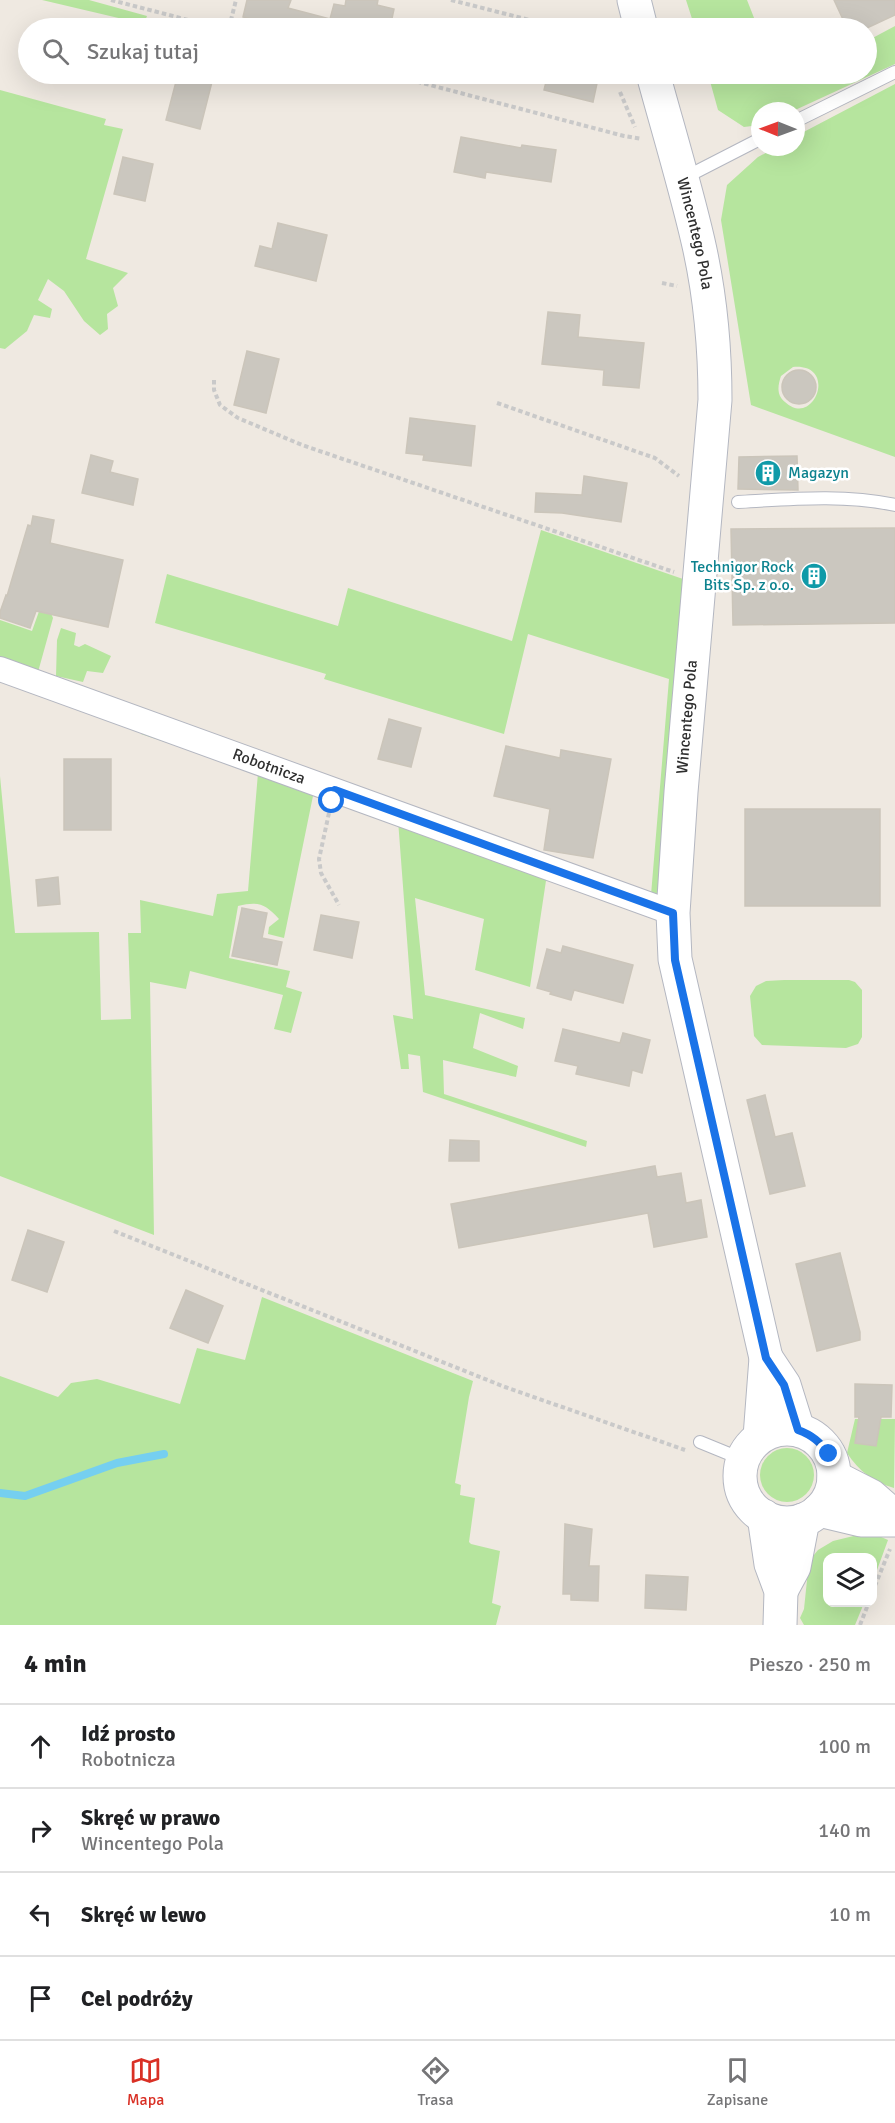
<!DOCTYPE html>
<html lang="pl">
<head>
<meta charset="utf-8">
<style>
	:root { --surface:#fff; --page:#f2f2f2; --text:#202124; --muted:#757577; --line:#e0e0e0; --accent:#d93025 }
	body { margin:0; font-family:Signika,sans-serif; background:var(--page); color:var(--text) }
	.controls { position:absolute; right:18px; bottom:18px; display:grid; overflow:hidden; border-radius:12px; box-shadow:0 6px 24px #0002 }
	.controls button { width:54px; height:54px; display:grid; place-items:center; padding:0; border:0; border-bottom:2px solid var(--line); background:var(--surface); color:var(--text); font:30px sans-serif }
	.compass { position:absolute; left:751px; top:102px; width:54px; height:54px; border-radius:50%; background:var(--surface); box-shadow:0 6px 24px #0002; rotate:271deg }
	.stop { position:absolute; width:18px; height:18px; margin:-14px; border:4px solid #1a73e8; border-radius:50%; background:#fff }
	.stop.end { background:#1a73e8; border-color:#fff; box-shadow:0 2px 6px #0008 }
	.list { margin:0; padding:0; list-style:none }
	h2 { display:flex; justify-content:space-between; align-items:center; height:78px; margin:0; padding:0 24px; font-size:26px }
	h2 small { font-size:20px; font-weight:400; color:var(--muted) }
	.list li { display:grid; grid-template-columns:39px 1fr auto; gap:18px; align-items:center; box-sizing:border-box; height:84px; padding:0 24px; border-top:2px solid var(--line) }
	.list b { display:block; font-size:22px; white-space:nowrap }
	.list p { margin:0; font-size:20px; white-space:nowrap; color:var(--muted) }
	.list em { font-size:20px; font-style:normal; color:var(--muted) }
	.icon { flex:none; width:33px; height:33px; fill:none; stroke:currentColor; stroke-width:2; stroke-linecap:round; stroke-linejoin:round }
	.map { position:relative; flex:none; width:895px; height:1625px; overflow:hidden }
	.search { position:absolute; background:var(--surface); box-shadow:0 6px 24px #0002; left:18px; right:18px; top:18px; height:66px; display:flex; align-items:center; gap:15px; box-sizing:border-box; padding:0 21px; border-radius:33px; color:var(--muted); font-size:22px }
	.sheet { height:414px; background:var(--surface) }
	nav { display:flex; justify-content:space-around; align-items:center; box-sizing:border-box; height:84px; border-top:2px solid var(--line); background:var(--surface); font-size:16px; color:var(--muted) }
	nav a { display:grid; justify-items:center; gap:3px }
	nav .on { color:var(--accent) }
	.map>svg:first-child { display:block }
	.green { fill:#b6e59e; fill-rule:evenodd }
	.lines { fill:none; stroke-linecap:round; stroke-linejoin:round }
	.stream { stroke:#75cff0; stroke-width:8 }
	.building { fill:#cbc7bf; stroke:#cbc5ba; stroke-width:1.5 }
	.lane-casing { stroke:#b4b7c1; stroke-width:14 }
	.street-casing { stroke:#b4b7c1; stroke-width:26 }
	.secondary-casing { stroke:#b4b7c1; stroke-width:35 }
	.path { stroke:#c9c9c9; stroke-width:4; stroke-dasharray:4.5 3; stroke-linecap:butt }
	.lane { stroke:#fff; stroke-width:12 }
	.street { stroke:#fff; stroke-width:24 }
	.secondary { stroke:#fff; stroke-width:33 }
	.route { stroke:#1a73e8; stroke-width:8 }
	.labels { text-anchor:middle; dominant-baseline:central; stroke-width:5; stroke-linejoin:round; paint-order:stroke }
	.street-label { font-size:16px; fill:#2e2e2e; stroke:#fff }
	.culture-label { font-size:16px; fill:#0d838f; stroke:#fff; text-anchor:start }
</style>
</head>
<body>
<div class="map">
<svg width="895" height="1625" viewBox="0 0 895 1625">
	<rect width="100%" height="100%" fill="#efe9e1"/>
	<path class="green" d="M42 0H89L147 16 144 24Z
		M686 0H747L758 28H695Z
		M895 26V64L793 111H760V125L744 127 718 110 708 74H866L867 41Z
		M895 84V457L751 405 721 220 727 185 758 157 777 147H796V136ZM793 367C839 363 814 429 785 402 776 395 778 385 781 376Z
		M0 90 106 119 104 125 123 129 86 259 128 273 113 288 118 306 107 314 108 329 100 335 84 321 64 291 48 279 38 300 52 309 50 318 34 315 27 331 5 349 0 348Z
		M541 530 683 579 686 582 659 895H651L669 679 528 634 504 734 324 679 326 674 155 623 167 574 338 626 348 588 512 641Z
		M42 603 50 611 53 618 38 672 0 658V620L32 631Z
		M61 628 76 633 74 645 79 647 85 644 111 656 103 673 87 671 83 682 56 676 57 640Z
		M143 730 314 791 284 938 268 934 269 927 279 919C265 904 259 901 238 906L229 958 290 971 286 987 302 992 291 1033 274 1029 283 995 190 971 186 989 150 982 154 1235 0 1176V776L15 933 99 932 101 1020 131 1019 128 933H141L140 900 213 916 217 894 248 891 258 773 141 734Z
		M398 820 547 874 530 987 475 970 484 919 415 898 425 995 525 1018 523 1029 480 1013 473 1048 518 1066 516 1077 443 1060 444 1094 587 1141 586 1147 423 1092 420 1056 408 1054 409 1069H401L393 1015 413 1019Z
		M784 980H849L855 982 862 990V1037L858 1044 846 1048 762 1045 754 1036 750 996 756 986 766 981Z
		M262 1297 473 1381 469 1397 455 1483 461 1485 460 1495 475 1498 469 1542 471 1544 500 1551 492 1603 501 1606 496 1625H0V1376L58 1397 71 1383 97 1379 180 1404 197 1348 245 1360Z
		M855 1419H895L894 1488C873 1482 859 1471 847 1453Z
		M760 1475a27 27 0 1 1 54 0a27 27 0 1 1-54 0Z
		M870 1532 888 1540 873 1581 872 1558H828V1602L864 1603 855 1625H804L800 1618 804 1609 809 1561 818 1550 833 1541Z"/>
	<g class="lines">
		<path class="stream" d="M0 1493 25 1496 117 1463 164 1454"/>
	</g>
	<path class="building" d="M247 0H291L288 8 330 19 334 4 345 6 346 0H378L377 5 394 9 390 28H284L243 17Z
		M834 0H895V15L867 28H847Z
		M178 74H214L200 129 166 120Z
		M548 74H599L593 102 544 90Z
		M461 137 521 148 522 145 556 150 551 182 486 172 485 178 454 172Z
		M123 157 153 164 145 201 114 194Z
		M278 223 327 235 316 281 255 266 260 246 272 249Z
		M548 312 580 315 578 337 644 343 639 388 603 385 604 370 542 364Z
		M247 351 279 359 266 413 234 405Z
		M782 387a17 17 0 1 1 34 0a17 17 0 1 1-34 0Z
		M410 418 475 426 471 466 423 460 424 455 406 453Z
		M91 455 113 461 110 472 138 479 133 505 82 493Z
		M797 456 798 490 738 489 739 457Z
		M584 476 627 483 621 522 562 513 535 512 536 493 582 495Z
		M33 516 54 520 50 543 123 560 108 627 36 611 30 628 0 618V612L6 595 7 596 28 525 31 526Z
		M895 528V623L733 625 731 529Z
		M389 719 421 728 411 767 378 759Z
		M506 746 560 758 561 750 611 759 593 858 544 850 550 809 494 796Z
		M64 759H111V830H64Z
		M745 809H880V906H745Z
		M58 877 60 904 38 906 36 880Z
		M242 908 267 913 262 938 282 942 277 965 232 956Z
		M321 915 359 922 352 958 314 950Z
		M563 946 633 965 623 1003 574 990 571 1000 550 994 551 992 537 988 547 949 561 953Z
		M563 1029 620 1043 623 1033 650 1040 642 1073 632 1070 629 1086 576 1074 578 1066 555 1061Z
		M765 1095 775 1137 792 1133 805 1186 770 1194 747 1100Z
		M450 1140 479 1141V1161H449Z
		M655 1166 657 1177 681 1173 686 1203 701 1200 707 1237 654 1247 648 1213 459 1248 451 1204Z
		M28 1230 64 1242 47 1292 12 1280Z
		M840 1253 860 1332V1340L817 1351 796 1264Z
		M186 1290 223 1306 208 1343 170 1328Z
		M855 1384 892 1385 891 1417H881L876 1446 855 1443 859 1417H855Z
		M565 1524 592 1529 589 1566H599L598 1601 571 1600V1594H563Z
		M646 1575 688 1577 686 1610 645 1608Z"/>
	<g class="lines">
		<defs>
			<path id="lane" d="M796 121 895 72
				M684 178 760 139
				M738 502C791 499 844 494 895 505
				M700 1442 744 1460"/>
			<g id="street">
				<path id="s1" d="M0 669 673 913"/>
			</g>
			<g id="secondary">
				<path d="M634 0 641 28"/>
				<path id="s2" d="M653 74C668 129 685 185 698 241 710 293 715 347 715 400L681 792 673 913 675 959 766 1358 760 1437"/>
				<path d="M766 1358 784 1385 798 1430"/>
				<circle cx="787" cy="1476" r="47"/>
				<path d="M834 1477 871 1496 895 1517"/>
				<path d="M819 1510 861 1520H895"/>
				<path d="M764 1516 771 1564 781 1591 780 1625"/>
				<path d="M781 1591 794 1567 803 1520"/>
			</g>
		</defs>
		<use href="#lane" class="lane-casing"/>
		<use href="#street" class="street-casing"/>
		<use href="#secondary" class="secondary-casing"/>
		<path class="path" d="M111 0 219 28
			M451 0 561 28
			M229 28 236 0
			M388 74 624 136 642 139
			M620 92 635 127
			M662 283 677 286
			M214 380V390L220 405 238 418 302 445 674 572
			M497 403 655 458 679 476
			M329 813 319 859 321 873 339 905
			M114 1231 505 1387 685 1450
			M872 1593 890 1549
			M860 1625 869 1602"/>
		<use href="#lane" class="lane"/>
		<use href="#street" class="street"/>
		<use href="#secondary" class="secondary"/>
	</g>
	<g class="lines">
		<path class="route" d="M332 801 335 790 673 913 675 960 766 1358 784 1385 798 1430C812 1435 820 1442 829 1454"/>
	</g>
	<defs>
		<symbol id="building-disc" viewBox="-11 -11 22 22"><circle r="9.5" fill="#0f9aa8" stroke="#fff"/><path d="M-4-6H4V6H1V3H-1V6H-4ZM-2.5-4.3h1.7v1.8h-1.7ZM.8-4.3h1.7v1.8H.8ZM-2.5-1h1.7V.8h-1.7ZM.8-1h1.7V.8H.8Z" fill="#fff"/></symbol>
	</defs>
	<g fill-rule="evenodd">
		<use href="#building-disc" x="753" y="458" width="30" height="30"/>
		<use href="#building-disc" x="799" y="561" width="30" height="30"/>
	</g>
	<g class="labels">
		<g class="street-label">
			<text stroke="none"><textPath href="#s2" startOffset="165">Wincentego Pola</textPath></text>
			<text transform="translate(687 717) rotate(-85)">Wincentego Pola</text>
			<text stroke="none"><textPath href="#s1" startOffset="286">Robotnicza</textPath></text>
		</g>
		<g class="culture-label">
			<text x="788" y="473">Magazyn</text>
			<text x="794" y="567" text-anchor="end">Technigor Rock<tspan x="794" dy="18">Bits Sp. z o.o.</tspan></text>
		</g>
	</g>
</svg>
<div class="controls">
<button><svg class="icon" aria-label="layers" viewBox="0 0 24 24"><path d="M12 4l9 5-9 5-9-5zM3 14l9 5 9-5"/></svg></button>
</div>
<svg class="compass" viewBox="-18 -18 36 36"><path d="M0-13l5 13h-10z" fill="#e53935"/><path d="M0 13l5-13h-10z" fill="#757577"/></svg>
<div class="stop" style="left:332px;top:801px"></div>
<div class="stop end" style="left:829px;top:1454px"></div>
<div class="search"><svg class="icon" aria-label="search" viewBox="0 0 24 24"><circle cx="10" cy="10" r="6"/><path d="M15 15l6 6"/></svg>Szukaj tutaj</div>
</div>
<section class="sheet">
<h2>4 min<small>Pieszo · 250 m</small></h2>
<ul class="list">
<li><svg class="icon" aria-label="ahead" viewBox="0 0 24 24"><path d="M12 20V5M6 11l6-6 6 6"/></svg><div><b>Idź prosto</b><p>Robotnicza</p></div><em>100 m</em></li>
<li><svg class="icon" aria-label="right" viewBox="0 0 24 24"><path d="M7 20v-9h11M14 6l5 5-5 5"/></svg><div><b>Skręć w prawo</b><p>Wincentego Pola</p></div><em>140 m</em></li>
<li><svg class="icon" aria-label="left" viewBox="0 0 24 24"><path d="M17 20v-9H6M10 6l-5 5 5 5"/></svg><div><b>Skręć w lewo</b></div><em>10 m</em></li>
<li><svg class="icon" aria-label="arrive" viewBox="0 0 24 24"><path d="M6 21V4h12l-3 4 3 4H6"/></svg><div><b>Cel podróży</b></div></li>
</ul>
</section>
<nav>
<a class="on"><svg class="icon" aria-label="map" viewBox="0 0 24 24"><path d="M3 6l6-2 6 2 6-2v14l-6 2-6-2-6 2zM9 4v14M15 6v14"/></svg>Mapa</a>
<a><svg class="icon" aria-label="directions" viewBox="0 0 24 24"><path d="M12 3l9 9-9 9-9-9zM9 14v-3h6M13 9l2 2-2 2"/></svg>Trasa</a>
<a><svg class="icon" aria-label="saved" viewBox="0 0 24 24"><path d="M7 4h10v16l-5-4-5 4z"/></svg>Zapisane</a>
</nav>
</body>
</html>
